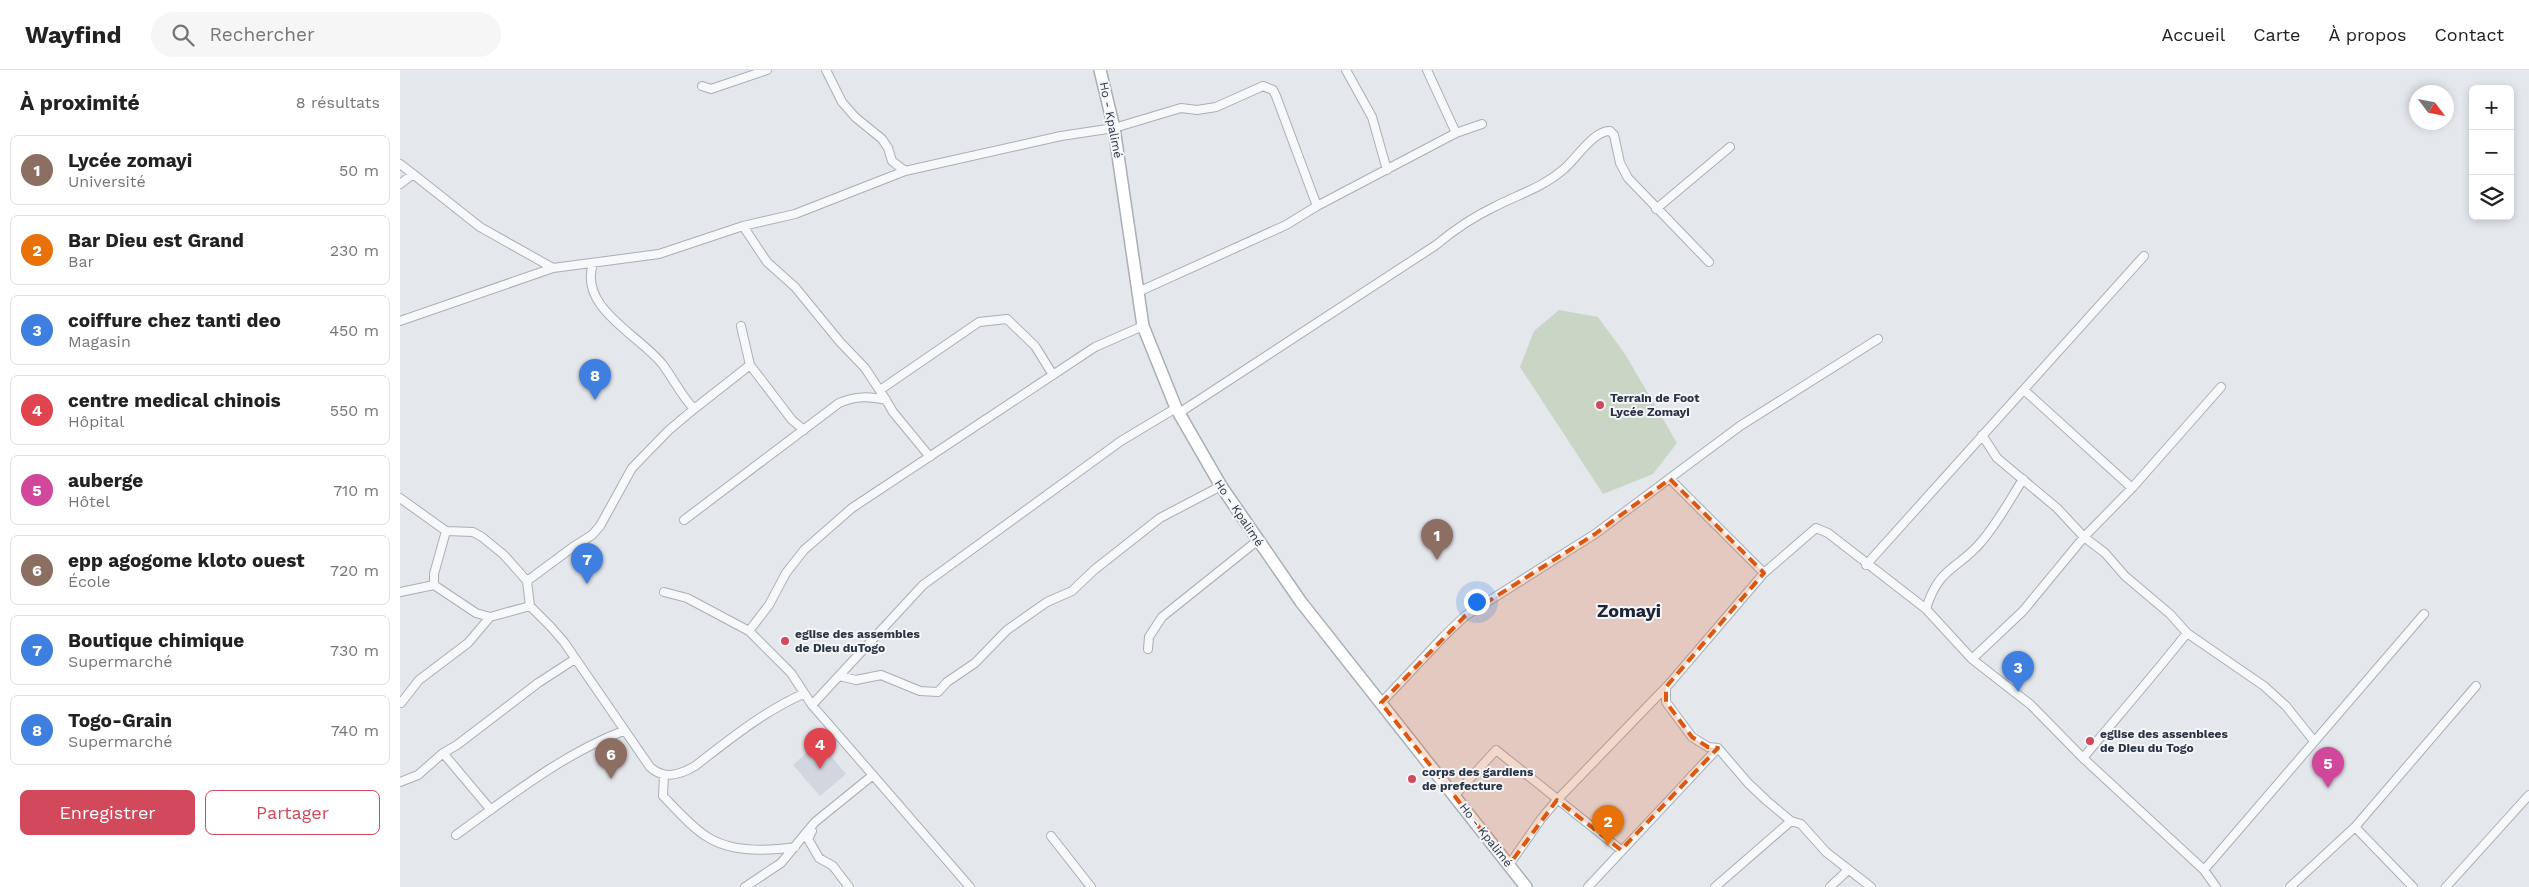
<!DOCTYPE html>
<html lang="fr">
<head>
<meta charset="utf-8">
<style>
	:root { --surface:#fff; --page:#f6f6f6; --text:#222; --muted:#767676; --line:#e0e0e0; --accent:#d1495b }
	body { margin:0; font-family:"Work Sans",sans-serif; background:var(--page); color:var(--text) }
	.controls { position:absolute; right:15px; top:15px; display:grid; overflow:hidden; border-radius:8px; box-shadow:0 2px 8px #0003 }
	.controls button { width:45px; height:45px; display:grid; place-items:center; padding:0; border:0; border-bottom:1px solid var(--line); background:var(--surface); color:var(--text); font:25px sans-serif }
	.compass { position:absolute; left:2009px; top:15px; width:45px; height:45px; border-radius:50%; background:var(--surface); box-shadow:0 2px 8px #0003; rotate:122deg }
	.you { position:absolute; left:1076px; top:531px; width:18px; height:18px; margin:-12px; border:4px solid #fff; border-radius:50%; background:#1a73e8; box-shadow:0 0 0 8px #1a73e833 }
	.badge { display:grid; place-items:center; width:32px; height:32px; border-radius:50%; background:var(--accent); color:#fff; font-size:16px; font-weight:700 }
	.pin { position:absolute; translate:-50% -41px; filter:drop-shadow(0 1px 2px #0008) }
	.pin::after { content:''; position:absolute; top:26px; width:18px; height:15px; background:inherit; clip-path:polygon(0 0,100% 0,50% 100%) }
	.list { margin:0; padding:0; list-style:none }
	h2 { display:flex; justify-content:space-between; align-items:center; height:65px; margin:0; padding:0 20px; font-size:21px }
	h2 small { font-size:16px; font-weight:400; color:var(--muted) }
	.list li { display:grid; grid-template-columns:32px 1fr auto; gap:15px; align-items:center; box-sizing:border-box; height:70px; margin:0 10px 10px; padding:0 10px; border:1px solid var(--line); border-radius:8px }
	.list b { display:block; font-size:19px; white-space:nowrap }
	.list p { margin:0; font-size:16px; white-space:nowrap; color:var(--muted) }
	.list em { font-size:16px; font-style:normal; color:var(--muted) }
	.actions { display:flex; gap:10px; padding:15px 20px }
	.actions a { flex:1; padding:11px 0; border:1px solid var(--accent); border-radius:8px; text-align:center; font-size:18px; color:var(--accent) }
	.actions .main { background:var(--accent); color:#fff }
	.icon { flex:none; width:28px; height:28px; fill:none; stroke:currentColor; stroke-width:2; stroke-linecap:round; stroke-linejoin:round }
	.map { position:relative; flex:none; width:2129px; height:817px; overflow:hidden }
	header { display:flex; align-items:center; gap:30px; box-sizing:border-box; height:70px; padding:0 25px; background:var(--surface); border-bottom:1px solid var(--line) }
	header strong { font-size:24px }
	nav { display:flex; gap:28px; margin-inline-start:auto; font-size:18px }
	.search { width:350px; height:45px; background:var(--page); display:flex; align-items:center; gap:12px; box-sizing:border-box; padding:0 18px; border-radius:28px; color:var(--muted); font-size:19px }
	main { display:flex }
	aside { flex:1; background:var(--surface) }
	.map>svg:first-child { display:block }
	.built { fill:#d2d6de }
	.green { fill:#c9d6c5 }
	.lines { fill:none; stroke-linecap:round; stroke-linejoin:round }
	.minor-casing { stroke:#a9aeb7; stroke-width:10 }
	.secondary-casing { stroke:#a9aeb7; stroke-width:14 }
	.minor { stroke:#f7f8fa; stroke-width:8 }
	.secondary { stroke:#fff; stroke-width:11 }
	.marked { fill:#df570f; fill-opacity:0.2; stroke:#df570f; stroke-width:4; stroke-dasharray:10 6; stroke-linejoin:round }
	.poi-dot { fill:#d1495b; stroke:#f4f6f9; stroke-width:2 }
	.labels { text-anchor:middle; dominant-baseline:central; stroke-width:4; stroke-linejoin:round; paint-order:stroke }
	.street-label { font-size:12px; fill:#2b3445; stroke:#f4f6f9 }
	.poi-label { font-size:12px; font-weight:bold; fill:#2b3445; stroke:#f4f6f9; text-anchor:start }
	.district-label { font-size:18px; font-weight:bold; fill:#1d2536; stroke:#f4f6f9 }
</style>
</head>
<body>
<header>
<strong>Wayfind</strong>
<div class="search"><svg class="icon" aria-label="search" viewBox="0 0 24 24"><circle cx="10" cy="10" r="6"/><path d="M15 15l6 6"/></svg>Rechercher</div>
<nav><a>Accueil</a><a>Carte</a><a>À propos</a><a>Contact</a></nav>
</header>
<main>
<aside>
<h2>À proximité<small>8 résultats</small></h2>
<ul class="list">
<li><span class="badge" style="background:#8d6e63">1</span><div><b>Lycée zomayi</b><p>Université</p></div><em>50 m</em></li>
<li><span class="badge" style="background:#e8710a">2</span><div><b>Bar Dieu est Grand</b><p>Bar</p></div><em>230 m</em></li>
<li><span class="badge" style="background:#3f7fe0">3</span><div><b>coiffure chez tanti deo</b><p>Magasin</p></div><em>450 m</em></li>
<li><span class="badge" style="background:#e0444e">4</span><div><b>centre medical chinois</b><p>Hôpital</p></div><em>550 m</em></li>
<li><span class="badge" style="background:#d1479c">5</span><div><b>auberge</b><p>Hôtel</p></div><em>710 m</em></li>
<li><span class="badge" style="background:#8d6e63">6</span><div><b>epp agogome kloto ouest</b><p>École</p></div><em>720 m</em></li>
<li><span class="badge" style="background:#3f7fe0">7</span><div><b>Boutique chimique</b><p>Supermarché</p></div><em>730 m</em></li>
<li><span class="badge" style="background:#3f7fe0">8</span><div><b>Togo-Grain</b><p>Supermarché</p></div><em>740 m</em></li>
</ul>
<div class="actions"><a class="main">Enregistrer</a><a>Partager</a></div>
</aside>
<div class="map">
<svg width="2129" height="817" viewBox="0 0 2129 817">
	<rect width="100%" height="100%" fill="#e4e7ec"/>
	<path class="built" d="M419 672 446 704 420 726 393 695Z"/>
	<path class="green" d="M1159 240 1198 247 1225 284 1277 373 1253 404 1203 424 1120 297 1134 261Z"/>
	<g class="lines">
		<defs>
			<path id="minor" d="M426 0 442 32 455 47 482 69 488 78 492 91 505 101
				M946 0 972 47 987 100
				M1027 0 1056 63
				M302 16 311 19 367 0
				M0 94 13 104
				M0 114 13 104 80 157 153 198
				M1256 139 1330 77
				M343 156 367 192 395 217 440 272 465 298 486 330
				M193 194C178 238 241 266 263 295 274 310 281 325 294 339L350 295
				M738 222 886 155 917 136 1056 63 1082 54
				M0 251 153 198 259 184 343 156 395 144 505 101 661 66 714 58 781 38 797 40 816 37 863 16 873 20 876 26 917 136
				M341 256 350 295 392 350 404 360
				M480 320 579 252 607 249 635 276 653 305
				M1624 320 1732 418
				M779 343 1036 175C1054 160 1073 147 1094 137 1119 124 1142 118 1164 99 1176 89 1194 60 1210 61L1214 65 1220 93 1228 108 1309 192
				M1582 365 1597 388 1657 438 1684 467 1705 483 1725 506 1770 544 1787 563 1864 616 1886 636 1914 671
				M1270 409 1364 503
				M0 428 46 461 34 504V515
				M284 450 439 333C456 326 469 326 486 330L493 342 530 387
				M46 461 73 462 82 467 104 485 127 511 130 536
				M1466 495 1744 186
				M127 511 173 477 192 465 200 456 232 398 269 360 294 339
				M0 522 34 515 76 543 90 547 130 536 151 557 164 572 250 697C264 710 280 705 295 696 330 669 363 642 403 624
				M264 522 287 528 349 561 391 603 412 635 570 817
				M1526 539C1539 496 1558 500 1582 471 1598 452 1610 430 1623 409
				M349 561 369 535 386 503 404 480 452 438 695 277 743 256
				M748 579 749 567 762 547 857 471
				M1572 589 1623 541 1684 467 1732 418 1821 317
				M439 606 456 610 481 605 520 621 538 622 547 612 575 593 607 560 647 532 672 521 694 500 760 448 821 416
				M1266 617V632L1292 667 1308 677 1318 678 1348 713 1367 731 1391 751 1401 754 1426 782 1471 817
				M1 633 19 610 68 573 90 547
				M981 633 1045 565 1065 546 1195 464 1340 356 1478 269
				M412 635 523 515 721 371 776 338
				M43 683 91 740
				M1683 688C1718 646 1753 606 1787 563
				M264 705 263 726C277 740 292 758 309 768 334 783 368 781 395 777
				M0 712 18 705 43 683 57 675 138 613 175 589
				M1055 725 1096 680 1221 780
				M1955 757 2013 817
				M412 761 408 769 419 788 433 796 449 817
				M56 765C109 727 161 685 223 661
				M651 766 691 817
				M1109 795 1141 749 1157 730 1270 613 1364 503 1416 458 1428 463 1526 539 1572 589 1631 635 1683 688 1804 800 1816 817
				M1804 800 2024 544
				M345 817 381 793 415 752 473 705
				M1188 817 1318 678
				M1315 817 1391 751
				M1430 817 1448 800
				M1890 817 1955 757 2076 616
				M2046 817 2129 725"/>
			<path id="secondary" d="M700 0 714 58 743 256 776 338 821 416 901 532 1126 817"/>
		</defs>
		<use href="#minor" class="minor-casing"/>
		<use href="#secondary" class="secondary-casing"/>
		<use href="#minor" class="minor"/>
		<use href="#secondary" class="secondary"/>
	</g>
	<path class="marked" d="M1270 409 1364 503 1266 617V632L1292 667 1308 677 1318 678 1221 780 1157 730 1109 795 981 633 1065 546 1195 464Z"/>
	<g class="poi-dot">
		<circle cx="1200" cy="335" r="5"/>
		<circle cx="385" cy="571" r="5"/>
		<circle cx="1690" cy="671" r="5"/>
		<circle cx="1012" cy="709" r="5"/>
	</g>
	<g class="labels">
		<g class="street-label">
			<text transform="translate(711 50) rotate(79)">Ho - Kpalimé</text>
			<text transform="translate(839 443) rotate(56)">Ho - Kpalimé</text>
			<text transform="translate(1086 765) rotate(52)">Ho - Kpalimé</text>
		</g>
		<g class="poi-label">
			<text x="1210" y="328">Terrain de Foot<tspan x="1210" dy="14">Lycée Zomayi</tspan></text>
			<text x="395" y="564">eglise des assembles<tspan x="395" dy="14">de Dieu duTogo</tspan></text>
			<text x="1700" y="664">eglise des assenblees<tspan x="1700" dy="14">de Dieu du Togo</tspan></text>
			<text x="1022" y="702">corps des gardiens<tspan x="1022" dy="14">de prefecture</tspan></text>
		</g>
		<g class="district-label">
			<text x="1229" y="540">Zomayi</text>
		</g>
	</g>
</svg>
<div class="controls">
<button>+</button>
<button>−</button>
<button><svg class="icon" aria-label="layers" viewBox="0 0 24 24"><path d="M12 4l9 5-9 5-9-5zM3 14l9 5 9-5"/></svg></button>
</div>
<svg class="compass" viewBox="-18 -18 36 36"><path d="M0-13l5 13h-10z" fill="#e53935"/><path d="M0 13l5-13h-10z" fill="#767676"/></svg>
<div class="you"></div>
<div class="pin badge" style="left:1037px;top:490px;background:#8d6e63">1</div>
<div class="pin badge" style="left:1208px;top:776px;background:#e8710a">2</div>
<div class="pin badge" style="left:1618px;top:622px;background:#3f7fe0">3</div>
<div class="pin badge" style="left:420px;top:699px;background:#e0444e">4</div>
<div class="pin badge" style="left:1928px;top:718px;background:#d1479c">5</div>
<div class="pin badge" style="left:211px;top:709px;background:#8d6e63">6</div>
<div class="pin badge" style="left:187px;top:514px;background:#3f7fe0">7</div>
<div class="pin badge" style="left:195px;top:330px;background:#3f7fe0">8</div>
</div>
</main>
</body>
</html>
